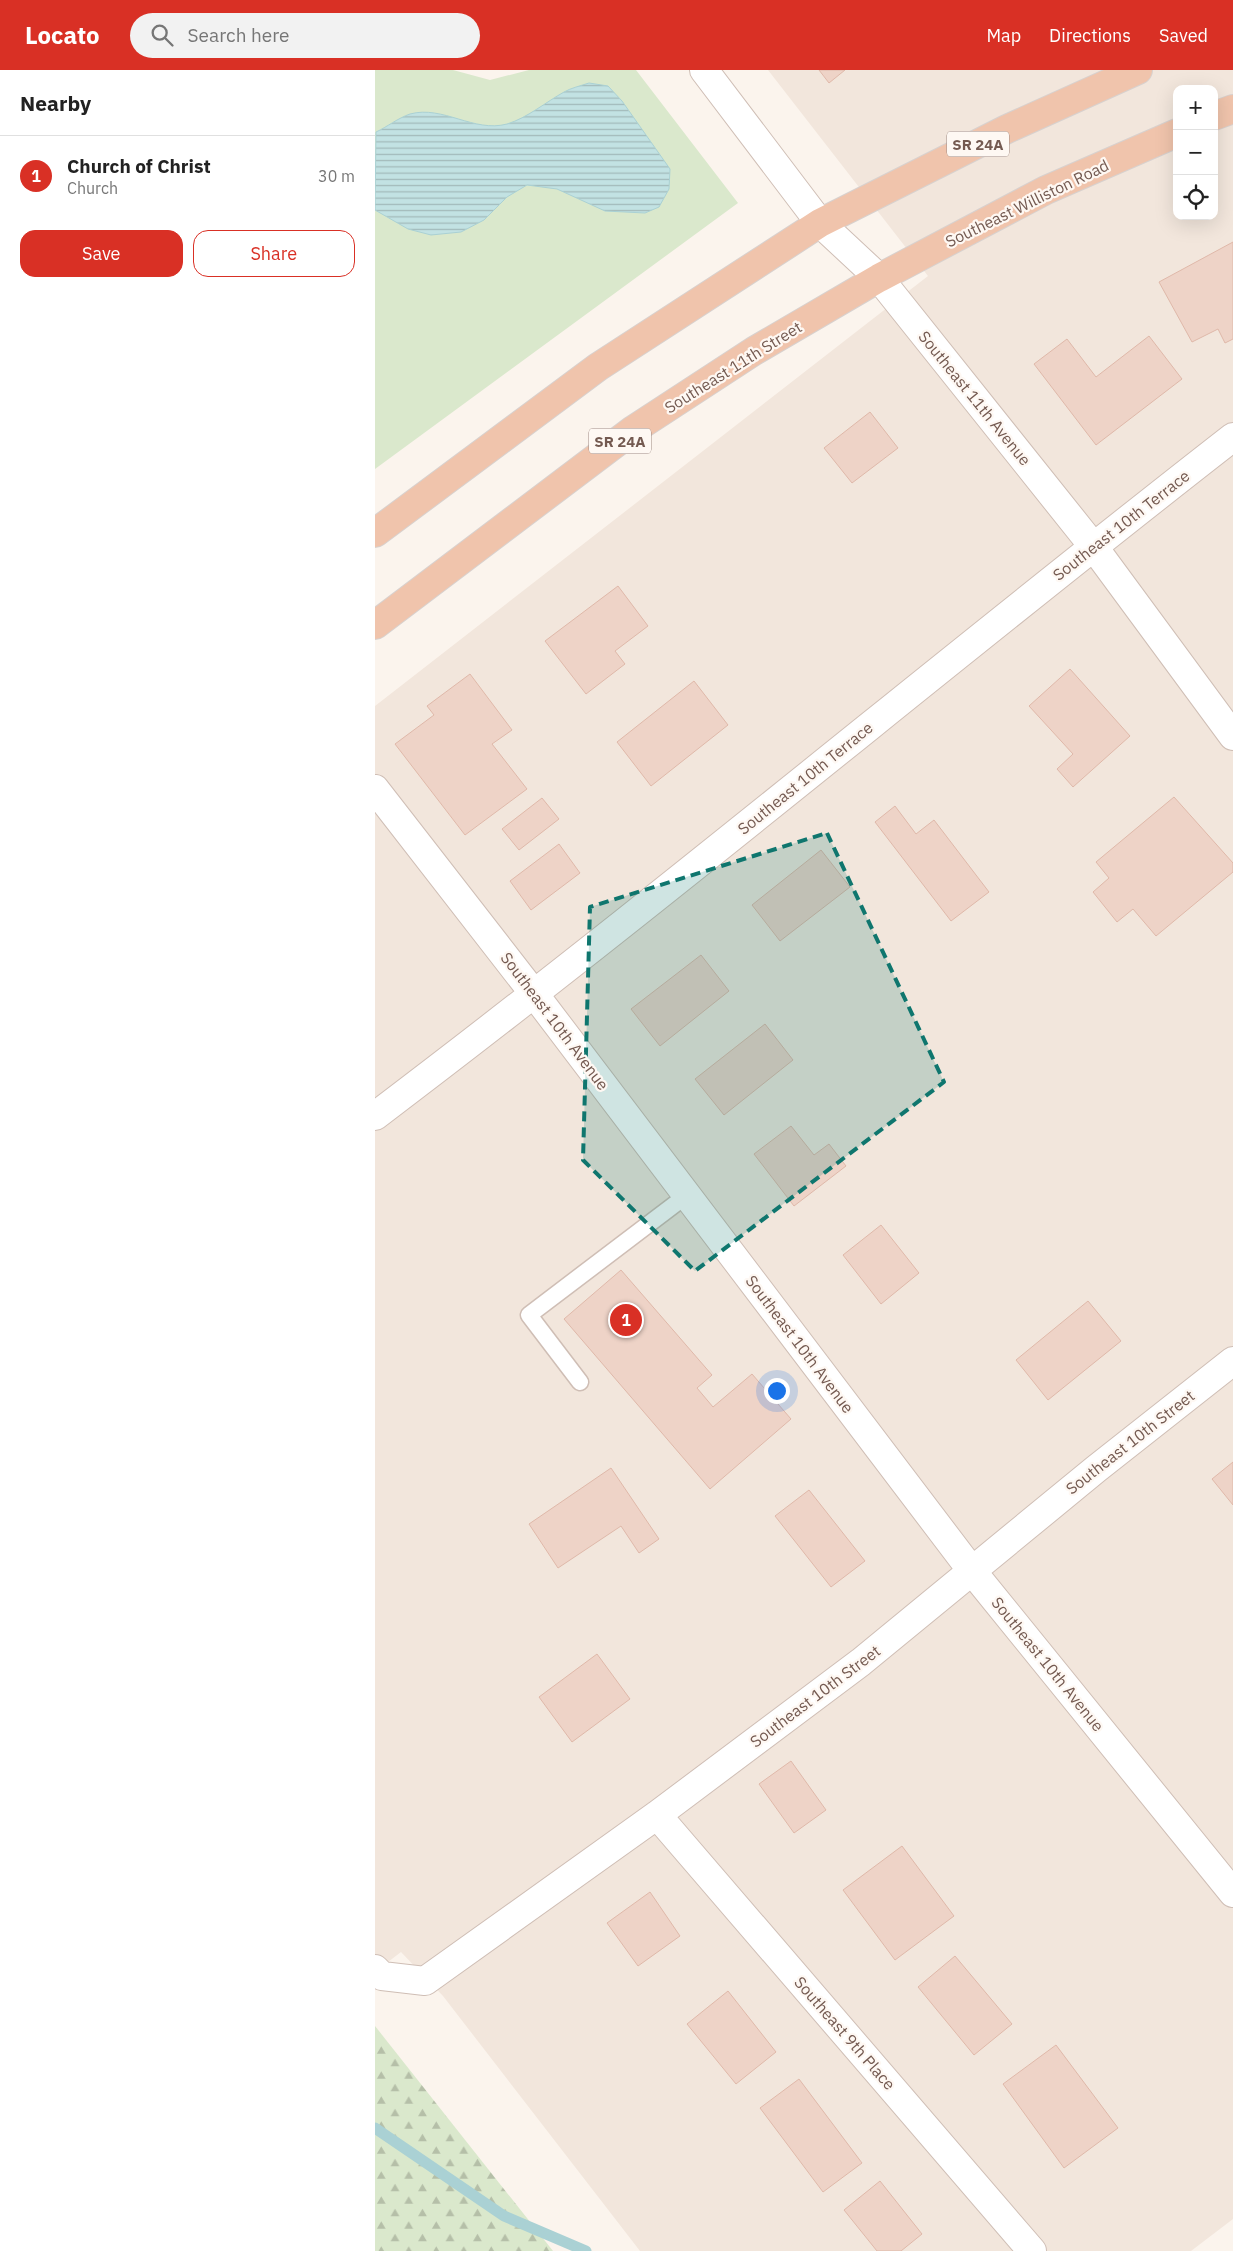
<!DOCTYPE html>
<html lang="en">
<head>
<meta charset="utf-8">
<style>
	:root { --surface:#fff; --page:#f2f2f2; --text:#222; --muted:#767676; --line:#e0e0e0; --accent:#d93025 }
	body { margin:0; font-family:"IBM Plex Sans",sans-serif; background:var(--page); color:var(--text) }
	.controls { position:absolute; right:15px; top:15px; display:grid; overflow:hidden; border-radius:10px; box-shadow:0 5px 20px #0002 }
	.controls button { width:45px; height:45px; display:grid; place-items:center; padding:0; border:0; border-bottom:1px solid var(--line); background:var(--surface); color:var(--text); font:25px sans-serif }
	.you { position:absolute; left:401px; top:1320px; width:18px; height:18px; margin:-12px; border:4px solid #fff; border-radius:50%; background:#1a73e8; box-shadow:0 0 0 8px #1a73e833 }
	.badge { display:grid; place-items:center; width:32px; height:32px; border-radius:50%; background:var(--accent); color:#fff; font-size:16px; font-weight:700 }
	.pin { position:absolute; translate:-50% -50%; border:2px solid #fff; box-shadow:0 1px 5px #0006 }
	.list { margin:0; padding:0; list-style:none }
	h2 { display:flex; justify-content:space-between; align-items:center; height:65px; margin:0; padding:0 20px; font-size:21px }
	h2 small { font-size:16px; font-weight:400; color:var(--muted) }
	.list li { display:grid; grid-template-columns:32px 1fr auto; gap:15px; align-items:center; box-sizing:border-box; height:80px; padding:0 20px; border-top:1px solid var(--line) }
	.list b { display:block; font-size:19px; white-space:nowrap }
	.list p { margin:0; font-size:16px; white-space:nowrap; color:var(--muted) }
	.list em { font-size:16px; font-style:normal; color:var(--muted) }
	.actions { display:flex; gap:10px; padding:15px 20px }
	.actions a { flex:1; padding:11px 0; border:1px solid var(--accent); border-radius:15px; text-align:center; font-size:18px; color:var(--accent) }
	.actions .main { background:var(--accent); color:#fff }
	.icon { flex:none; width:28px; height:28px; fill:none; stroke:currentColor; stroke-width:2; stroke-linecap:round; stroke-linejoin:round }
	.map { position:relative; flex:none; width:858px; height:2181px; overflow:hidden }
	header { display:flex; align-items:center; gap:30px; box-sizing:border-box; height:70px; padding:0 25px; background:var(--accent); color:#fff }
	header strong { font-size:24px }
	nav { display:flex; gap:28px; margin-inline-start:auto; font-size:18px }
	.search { width:350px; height:45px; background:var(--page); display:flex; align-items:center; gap:12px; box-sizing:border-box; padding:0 18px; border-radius:28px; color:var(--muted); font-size:19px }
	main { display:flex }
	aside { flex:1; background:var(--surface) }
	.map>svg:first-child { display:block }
	.residential { fill:#f2e6dc; fill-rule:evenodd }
	.green { fill:#dae8cc }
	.forest { fill:url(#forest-firs) }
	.water { fill:url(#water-rules); stroke:#aad1d4 }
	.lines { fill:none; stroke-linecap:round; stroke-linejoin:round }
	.stream { stroke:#aad1d4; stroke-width:11 }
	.building { fill:#eed3c7; stroke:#dfb8a9 }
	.service-casing { stroke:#cfbeb5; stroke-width:19 }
	.minor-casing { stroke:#cfbeb5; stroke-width:30 }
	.trunk-casing { stroke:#d8d1ce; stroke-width:30 }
	.service { stroke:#fff; stroke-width:16 }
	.minor { stroke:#fff; stroke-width:28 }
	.trunk { stroke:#f0c4ac; stroke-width:28 }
	.marked { fill:#0f766e; fill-opacity:0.2; stroke:#0f766e; stroke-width:4; stroke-dasharray:10 6; stroke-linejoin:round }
	.labels { text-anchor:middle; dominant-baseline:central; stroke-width:4.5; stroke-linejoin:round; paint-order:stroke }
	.shield { fill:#fef8f3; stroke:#9d8982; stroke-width:1 }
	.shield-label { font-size:15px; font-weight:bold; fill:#745a51 }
	.street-label { font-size:16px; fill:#745a51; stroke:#fef8f3 }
</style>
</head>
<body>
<header>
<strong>Locato</strong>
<div class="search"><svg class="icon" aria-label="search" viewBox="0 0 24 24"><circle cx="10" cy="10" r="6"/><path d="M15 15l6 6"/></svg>Search here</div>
<nav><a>Map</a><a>Directions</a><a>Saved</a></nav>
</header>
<main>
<aside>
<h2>Nearby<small></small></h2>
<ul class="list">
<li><span class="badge">1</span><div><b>Church of Christ</b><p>Church</p></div><em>30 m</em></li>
</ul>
<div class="actions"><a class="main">Save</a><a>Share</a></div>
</aside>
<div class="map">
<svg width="858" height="2181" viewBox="0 0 858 2181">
	<defs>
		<pattern id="forest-firs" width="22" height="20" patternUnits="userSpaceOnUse" patternTransform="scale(1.25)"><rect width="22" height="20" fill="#dae8cc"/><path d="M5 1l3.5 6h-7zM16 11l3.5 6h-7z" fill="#b5bfa8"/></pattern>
		<pattern id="water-rules" width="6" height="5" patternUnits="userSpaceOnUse" patternTransform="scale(1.25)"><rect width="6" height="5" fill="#c2e2e3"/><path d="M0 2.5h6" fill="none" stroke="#a2baba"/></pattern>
	</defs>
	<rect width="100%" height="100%" fill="#fbf4ed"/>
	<path class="residential" d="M393 0H858V2149L816 2181H265L68 1926 26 1882 0 1902V636L553 206ZM802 19H839V146H802Z"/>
	<path class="green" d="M0 0H78L115 10 154 0H261L363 133 0 399Z"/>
	<path class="forest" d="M0 1956 178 2181H0Z"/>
	<path class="water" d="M214 13 233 16 247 31 295 99 294 119 284 137 270 143 230 141 182 119 152 115 132 127 109 150 86 162 56 165 33 159 0 140 1 62C12 57 23 48 35 44 68 35 99 63 132 54 152 48 171 32 189 22 196 18 205 16 214 13Z"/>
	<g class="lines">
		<path class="stream" d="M0 2058 129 2146 211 2181"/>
	</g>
	<path class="building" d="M444 0H470L454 13Z
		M858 172V269L850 273 843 259 817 272 784 212Z
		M774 266 807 309 721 375 659 294 692 269 721 307Z
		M495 342 523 378 477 413 449 378Z
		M243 516 273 556 240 581 250 594 211 624 170 571Z
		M695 599 755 666 698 717 682 699 698 684 654 636Z
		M95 604 137 660 117 674 152 719 90 765 20 674 59 645 52 636Z
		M319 611 353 655 276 716 242 672Z
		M799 727 858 793V802L781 866 758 839 742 852 718 822 734 808 721 792Z
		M167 728 184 749 144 780 127 759Z
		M520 736 541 764 559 750 614 822 576 851 500 752Z
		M184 774 205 803 156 840 135 811Z
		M446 780 475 817 405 871 377 835Z
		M326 885 354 921 285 976 256 939Z
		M390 954 418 990 349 1045 320 1009Z
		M416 1056 439 1085 454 1074 471 1096 419 1136 379 1084Z
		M506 1155 544 1203 506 1234 468 1185Z
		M246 1200 337 1305 322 1318 338 1337 377 1304 416 1349 335 1419 189 1249Z
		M713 1231 746 1271 673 1330 641 1290Z
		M858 1392V1435L837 1409Z
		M236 1398 284 1469 264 1483 246 1456 183 1498 154 1454Z
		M434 1420 490 1491 456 1517 400 1446Z
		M222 1584 255 1629 197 1672 164 1627Z
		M416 1691 451 1740 419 1763 384 1714Z
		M527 1776 579 1846 520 1890 468 1820Z
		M275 1822 305 1866 263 1896 232 1853Z
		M580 1886 637 1954 599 1985 543 1917Z
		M353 1921 401 1982 361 2014 312 1954Z
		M681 1975 743 2058 689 2098 628 2014Z
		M424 2009 487 2093 448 2122 385 2038Z
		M505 2111 547 2164 526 2181H502L469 2140Z"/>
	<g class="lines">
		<defs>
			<path id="service" d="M205 1312 154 1245 312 1125"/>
			<path id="minor" d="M329 0 445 153 504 208 718 476 858 666
				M0 719 160 925 597 1501 858 1823
				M0 1046C291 826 570 591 858 367
				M282 1745 657 2181
				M0 1899 7 1906 50 1911 282 1745 486 1592 721 1399 858 1291"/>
			<path id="trunk" d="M839 46 858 39
				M0 463 223 297 445 153 632 59 763 0
				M0 555 258 360 379 281 504 208 671 120 802 63"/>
		</defs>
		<use href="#service" class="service-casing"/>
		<use href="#minor" class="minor-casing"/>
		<use href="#trunk" class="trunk-casing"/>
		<use href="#service" class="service"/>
		<use href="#minor" class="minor"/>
		<use href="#trunk" class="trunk"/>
	</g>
	<path class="marked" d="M452 763 569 1012 320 1201 208 1090 215 837Z"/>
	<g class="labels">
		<g class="shield">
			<rect x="572" y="61.5" width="62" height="25" rx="4"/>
			<rect x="214" y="358.5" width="62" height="25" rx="4"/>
		</g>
		<g class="shield-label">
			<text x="603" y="74">SR 24A</text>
			<text x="245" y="371">SR 24A</text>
		</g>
		<g class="street-label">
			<text transform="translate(652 133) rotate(-26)">Southeast Williston Road</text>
			<text transform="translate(358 297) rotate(-32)">Southeast 11th Street</text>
			<text transform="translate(600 328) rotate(51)">Southeast 11th Avenue</text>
			<text transform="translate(746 455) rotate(-38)">Southeast 10th Terrace</text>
			<text transform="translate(430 708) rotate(-39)">Southeast 10th Terrace</text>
			<text transform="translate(180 951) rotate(53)">Southeast 10th Avenue</text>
			<text transform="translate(425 1274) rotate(53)">Southeast 10th Avenue</text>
			<text transform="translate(755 1372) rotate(-38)">Southeast 10th Street</text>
			<text transform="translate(673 1594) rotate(51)">Southeast 10th Avenue</text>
			<text transform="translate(440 1626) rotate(-37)">Southeast 10th Street</text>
			<text transform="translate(470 1963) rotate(49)">Southeast 9th Place</text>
		</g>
	</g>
</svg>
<div class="controls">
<button>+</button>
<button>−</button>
<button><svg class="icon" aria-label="locate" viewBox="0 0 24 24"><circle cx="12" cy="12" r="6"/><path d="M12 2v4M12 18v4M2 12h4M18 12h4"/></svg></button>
</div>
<div class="you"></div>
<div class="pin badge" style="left:251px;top:1250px">1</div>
</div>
</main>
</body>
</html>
